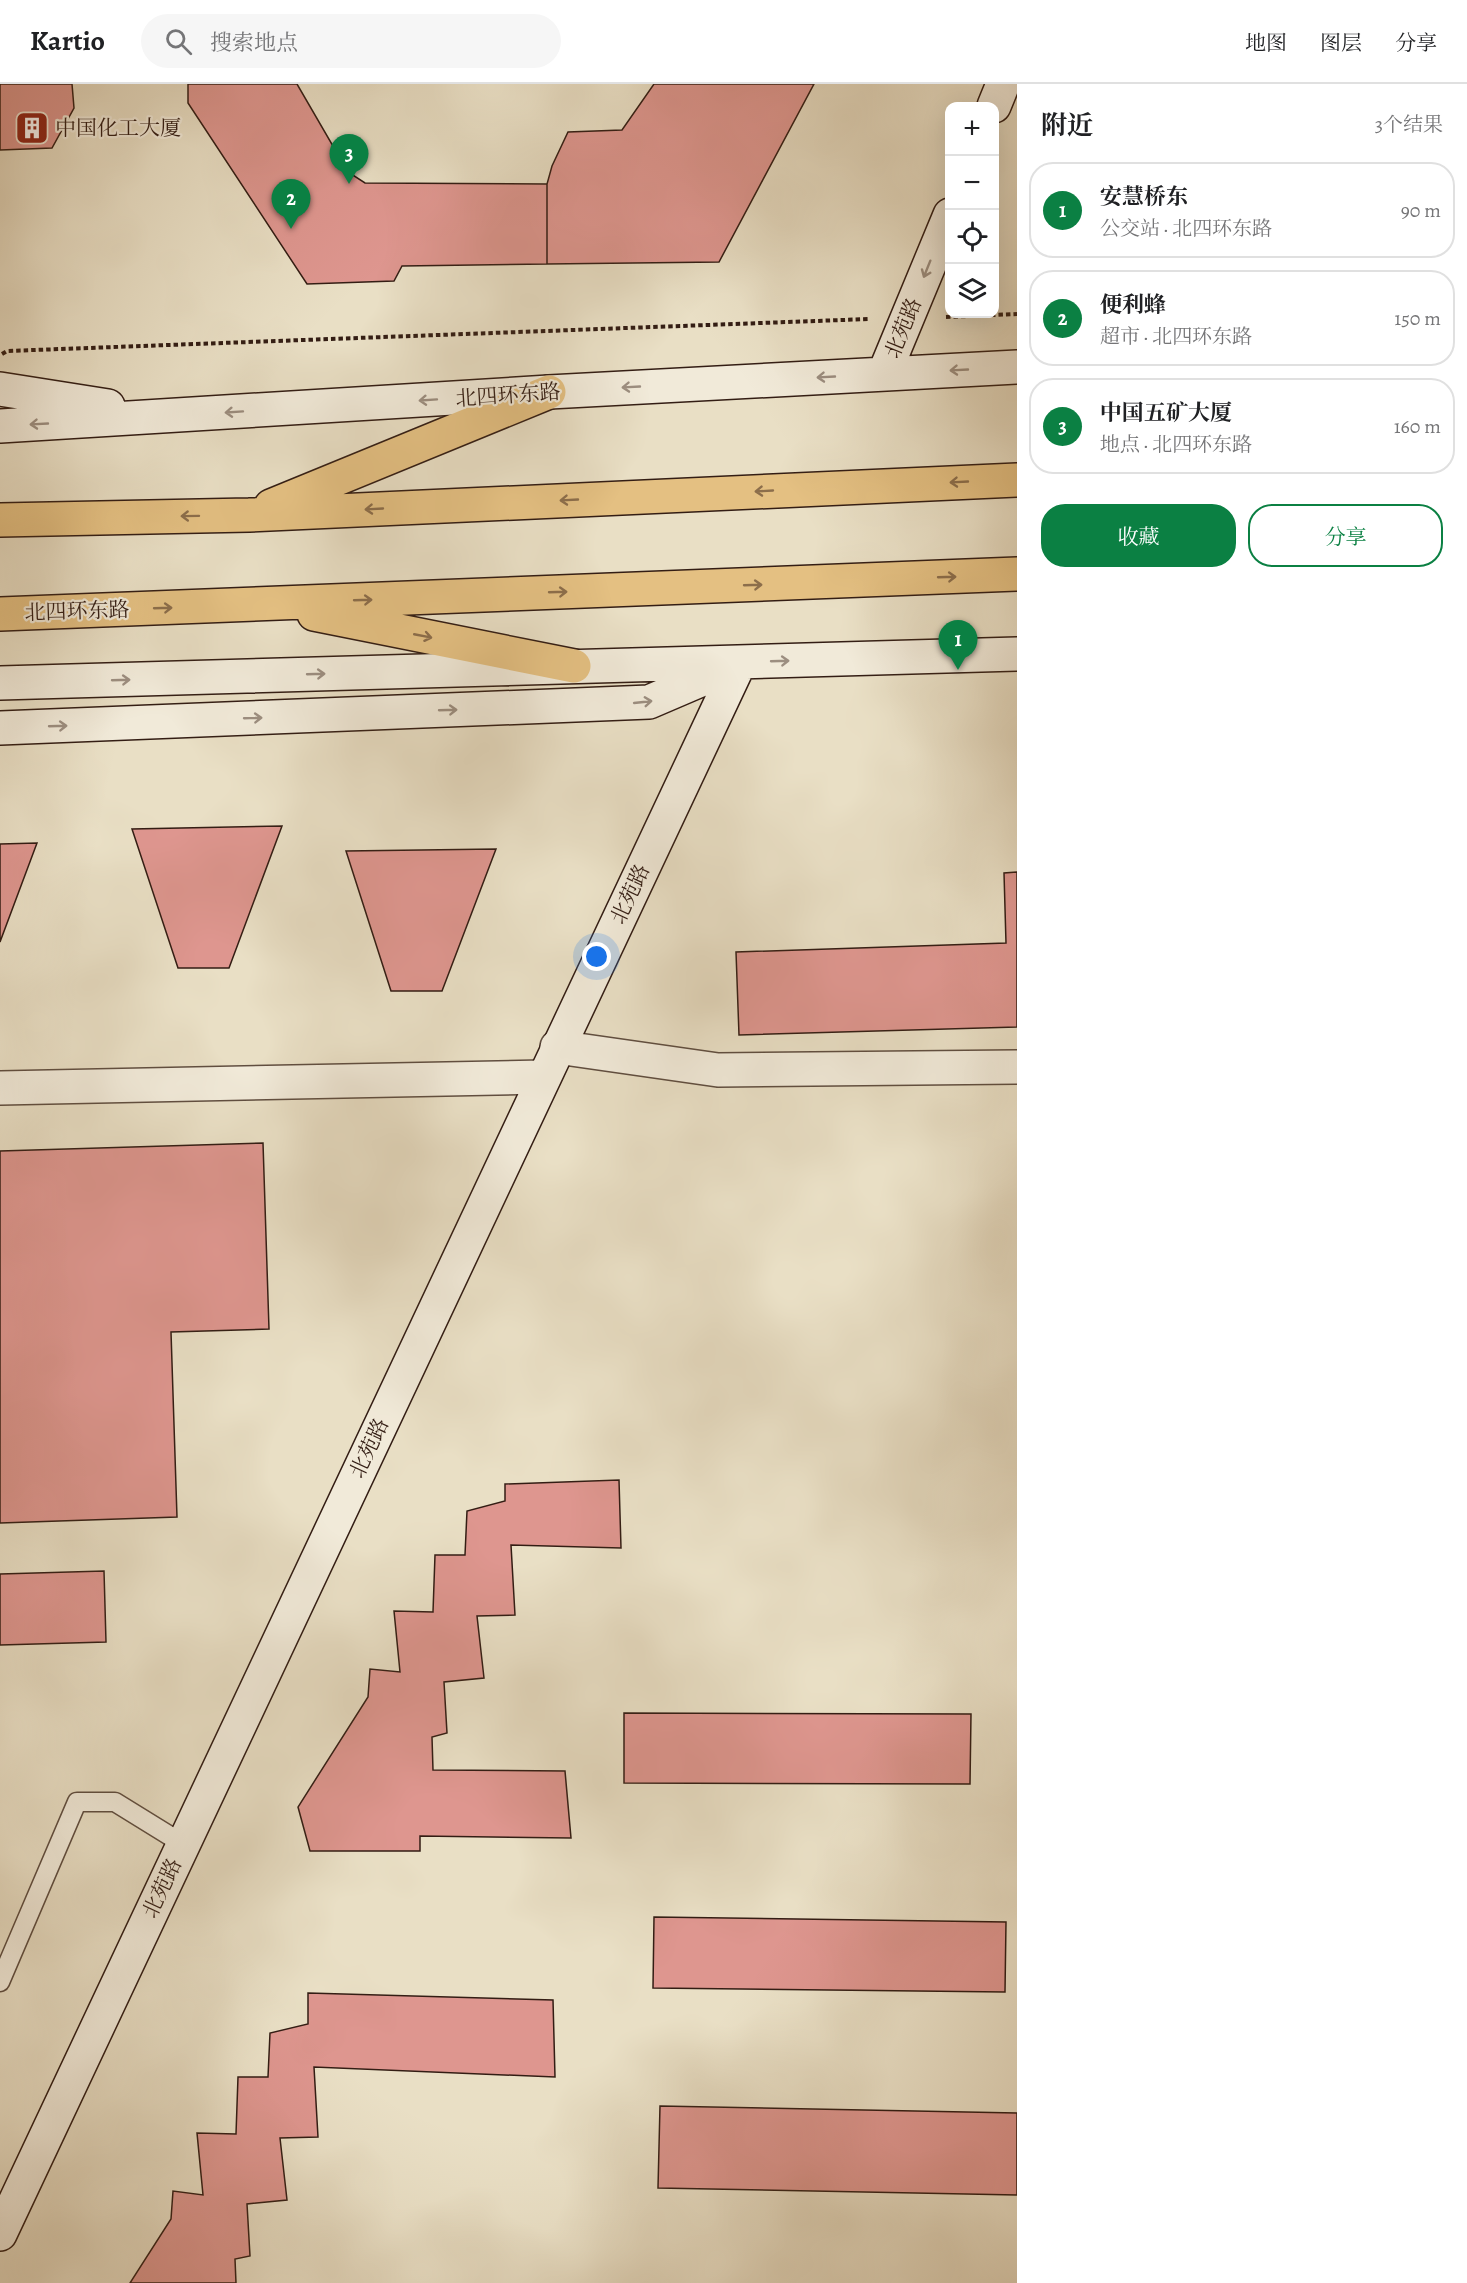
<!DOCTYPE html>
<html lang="zh">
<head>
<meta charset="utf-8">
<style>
	:root { --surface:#fff; --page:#f6f6f6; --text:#202124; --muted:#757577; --line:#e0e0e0; --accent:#0b8043 }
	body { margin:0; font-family:Alegreya,"Noto Serif SC",serif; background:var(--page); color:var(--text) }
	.controls { position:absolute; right:18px; top:18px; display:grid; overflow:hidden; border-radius:12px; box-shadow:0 6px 24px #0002 }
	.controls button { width:54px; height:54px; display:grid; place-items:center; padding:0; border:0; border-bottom:2px solid var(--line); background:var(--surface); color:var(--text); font:30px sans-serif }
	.you { position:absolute; left:597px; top:873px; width:21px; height:21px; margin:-15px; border:4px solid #fff; border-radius:50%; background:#1a73e8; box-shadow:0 0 0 9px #1a73e833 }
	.badge { display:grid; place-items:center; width:39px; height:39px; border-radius:50%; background:var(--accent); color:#fff; font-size:20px; font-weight:700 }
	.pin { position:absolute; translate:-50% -50px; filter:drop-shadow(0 2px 3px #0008) }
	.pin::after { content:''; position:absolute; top:32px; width:21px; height:18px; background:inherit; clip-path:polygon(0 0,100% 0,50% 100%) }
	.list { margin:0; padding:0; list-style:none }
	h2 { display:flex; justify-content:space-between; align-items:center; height:78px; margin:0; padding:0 24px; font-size:26px }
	h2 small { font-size:20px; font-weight:400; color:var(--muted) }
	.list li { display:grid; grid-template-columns:39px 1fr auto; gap:18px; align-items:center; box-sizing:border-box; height:96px; margin:0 12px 12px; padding:0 12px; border:2px solid var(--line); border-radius:24px }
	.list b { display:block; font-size:22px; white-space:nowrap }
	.list p { margin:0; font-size:20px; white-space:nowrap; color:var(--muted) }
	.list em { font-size:20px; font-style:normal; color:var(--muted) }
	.actions { display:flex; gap:12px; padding:18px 24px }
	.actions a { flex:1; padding:14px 0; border:2px solid var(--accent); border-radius:24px; text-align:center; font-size:21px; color:var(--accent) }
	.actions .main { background:var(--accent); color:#fff }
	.icon { flex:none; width:33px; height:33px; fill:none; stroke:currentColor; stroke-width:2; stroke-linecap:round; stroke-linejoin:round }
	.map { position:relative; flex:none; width:1017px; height:2199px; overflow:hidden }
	header { display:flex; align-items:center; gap:36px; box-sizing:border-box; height:84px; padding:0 30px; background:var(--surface); border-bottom:2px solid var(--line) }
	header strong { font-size:28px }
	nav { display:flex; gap:33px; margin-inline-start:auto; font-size:21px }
	.search { width:420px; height:54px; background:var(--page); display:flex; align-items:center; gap:15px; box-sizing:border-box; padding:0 21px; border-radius:33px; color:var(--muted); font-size:22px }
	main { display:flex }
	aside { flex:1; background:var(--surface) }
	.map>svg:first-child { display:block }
	.building { fill:#de968f; stroke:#331d14; stroke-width:1.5 }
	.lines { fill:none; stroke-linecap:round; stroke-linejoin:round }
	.lane-casing { stroke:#604e40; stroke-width:21 }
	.street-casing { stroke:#604e40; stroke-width:36 }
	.secondary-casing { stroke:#331d14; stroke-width:36 }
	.highway-casing { stroke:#331d14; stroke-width:36 }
	.path { stroke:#331d14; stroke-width:4; stroke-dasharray:4.5 3; stroke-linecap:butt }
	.lane { stroke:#f1ead9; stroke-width:18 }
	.street { stroke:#f1ead9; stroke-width:33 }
	.secondary { stroke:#f1ead9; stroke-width:33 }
	.highway { stroke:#e4c082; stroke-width:33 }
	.oneway { stroke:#9c8e80 }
	.oneway2 { stroke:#8c6e4b }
	.labels { text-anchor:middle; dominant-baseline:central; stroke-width:4.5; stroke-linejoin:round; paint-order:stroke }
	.poi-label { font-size:21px; fill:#331d14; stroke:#f1ead9; text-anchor:start }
	.street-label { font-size:21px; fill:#331d14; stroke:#f1ead9 }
</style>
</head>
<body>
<header>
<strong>Kartio</strong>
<div class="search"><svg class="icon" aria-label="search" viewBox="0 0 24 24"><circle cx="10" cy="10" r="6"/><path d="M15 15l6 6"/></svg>搜索地点</div>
<nav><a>地图</a><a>图层</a><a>分享</a></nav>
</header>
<main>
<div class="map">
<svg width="1017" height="2199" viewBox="0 0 1017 2199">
	<rect width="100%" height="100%" fill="#e9dfc5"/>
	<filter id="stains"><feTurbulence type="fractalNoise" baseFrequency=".00333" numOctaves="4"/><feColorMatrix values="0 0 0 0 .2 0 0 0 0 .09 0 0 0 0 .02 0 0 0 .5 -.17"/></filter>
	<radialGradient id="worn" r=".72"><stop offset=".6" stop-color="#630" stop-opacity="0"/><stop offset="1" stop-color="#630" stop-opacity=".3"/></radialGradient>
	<path class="building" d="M0 0H72L74 24 52 64 0 66Z
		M188 0H297L348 88 365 99 547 100V180L402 182 394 197 307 200 188 19Z
		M654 0H814L719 178 547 180V100L552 82 568 48 622 46Z
		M282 742 229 884H178L132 745Z
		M37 759 0 858V760Z
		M496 765 442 907H391L346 767Z
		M1017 788V943L739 951 736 868 1006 859 1004 789Z
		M263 1059 269 1245 171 1248 177 1433 0 1439V1067Z
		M619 1396 621 1464 511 1461 515 1531 477 1532 484 1594 444 1598 447 1649 432 1653 433 1686 565 1687 571 1754 420 1752V1767H310L298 1723 368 1613 370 1585 400 1588 394 1527 433 1528 435 1471H465L467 1427 505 1417V1400Z
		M104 1487 106 1558 0 1561V1490Z
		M624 1629 971 1630 970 1700 624 1699Z
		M654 1833 1006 1838 1005 1908 653 1904Z
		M308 1909 553 1916 555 1993 314 1983 318 2053 280 2054 287 2116 247 2120 250 2172 235 2175 236 2199H130L171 2135 173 2107 203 2111 197 2049 236 2050 238 1993H268L270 1949 308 1940Z
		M660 2022 1017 2029V2111L658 2104Z"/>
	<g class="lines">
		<defs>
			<path id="lane" d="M0 1898 77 1718H115L183 1760"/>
			<path id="street" d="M557 963 718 986 1017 983
				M0 1004 543 993"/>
			<path id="secondary" d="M994 22 1003 0
				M884 290 950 131
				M0 305 108 322
				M0 342 549 308 1017 283
				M0 599 1017 570
				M0 644 649 618 726 585
				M0 2150 740 578"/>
			<path id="highway" d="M271 422 549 308
				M0 436 249 431 1017 396
				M0 530 1017 490
				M314 530 574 582"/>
		</defs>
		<use href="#lane" class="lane-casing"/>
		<use href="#street" class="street-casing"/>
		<use href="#secondary" class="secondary-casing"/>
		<use href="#highway" class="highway-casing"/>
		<path class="path" d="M946 233 1017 230
			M2 270 7 267 869 235"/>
		<use href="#lane" class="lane"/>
		<use href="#street" class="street"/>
		<use href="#secondary" class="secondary"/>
		<use href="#highway" class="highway"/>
	</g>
	<defs><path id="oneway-shaft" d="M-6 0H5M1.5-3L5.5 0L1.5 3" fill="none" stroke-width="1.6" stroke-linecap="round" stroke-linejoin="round" transform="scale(1.5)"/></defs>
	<g class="oneway">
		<use href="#oneway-shaft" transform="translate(927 185) rotate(112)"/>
		<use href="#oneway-shaft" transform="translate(959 286) rotate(177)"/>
		<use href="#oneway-shaft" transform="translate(826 293) rotate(177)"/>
		<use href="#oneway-shaft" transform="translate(631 303) rotate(177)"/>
		<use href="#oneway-shaft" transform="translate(428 316) rotate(176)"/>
		<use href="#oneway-shaft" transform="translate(234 328) rotate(176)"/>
		<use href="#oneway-shaft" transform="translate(39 340) rotate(177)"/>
		<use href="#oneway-shaft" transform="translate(780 577) rotate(-2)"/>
		<use href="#oneway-shaft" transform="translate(316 590) rotate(-2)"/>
		<use href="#oneway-shaft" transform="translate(121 596) rotate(-2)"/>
		<use href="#oneway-shaft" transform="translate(643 618) rotate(-6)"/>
		<use href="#oneway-shaft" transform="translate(448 626) rotate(-2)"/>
		<use href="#oneway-shaft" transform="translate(253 634) rotate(-2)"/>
		<use href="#oneway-shaft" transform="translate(58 642) rotate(-2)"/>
	</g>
	<g class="oneway2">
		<use href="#oneway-shaft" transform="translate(959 398) rotate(177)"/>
		<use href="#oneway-shaft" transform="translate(764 407) rotate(177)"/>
		<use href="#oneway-shaft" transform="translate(569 416) rotate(177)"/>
		<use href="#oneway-shaft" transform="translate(374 425) rotate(177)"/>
		<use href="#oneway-shaft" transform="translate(190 432) rotate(179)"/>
		<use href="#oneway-shaft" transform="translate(947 493) rotate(-2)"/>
		<use href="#oneway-shaft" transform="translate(753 501) rotate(-2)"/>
		<use href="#oneway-shaft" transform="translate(558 508) rotate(-2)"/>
		<use href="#oneway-shaft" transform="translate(363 516) rotate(-2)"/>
		<use href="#oneway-shaft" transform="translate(163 524) rotate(-2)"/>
		<use href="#oneway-shaft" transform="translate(423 552) rotate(11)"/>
	</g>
	<defs>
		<symbol id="building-square" viewBox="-11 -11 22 22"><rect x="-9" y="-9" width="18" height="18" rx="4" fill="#8f2418" stroke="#f1ead9"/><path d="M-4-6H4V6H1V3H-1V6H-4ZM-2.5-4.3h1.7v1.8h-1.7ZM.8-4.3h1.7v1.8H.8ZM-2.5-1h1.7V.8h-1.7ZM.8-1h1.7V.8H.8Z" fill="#fff"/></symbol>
	</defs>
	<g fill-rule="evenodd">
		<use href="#building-square" x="13" y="25" width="38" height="38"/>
	</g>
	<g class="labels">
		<g class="poi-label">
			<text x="55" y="44">中国化工大厦</text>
		</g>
		<g class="street-label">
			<text transform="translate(903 244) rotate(-68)">北苑路</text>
			<text transform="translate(508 311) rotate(-4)">北四环东路</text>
			<text transform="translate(77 527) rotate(-2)">北四环东路</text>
			<text transform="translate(630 810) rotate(-65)">北苑路</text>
			<text transform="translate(369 1364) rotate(-65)">北苑路</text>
			<text transform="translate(162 1804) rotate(-65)">北苑路</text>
		</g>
	</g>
	<rect width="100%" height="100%" filter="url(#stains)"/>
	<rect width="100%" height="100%" fill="url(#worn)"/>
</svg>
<div class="controls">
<button>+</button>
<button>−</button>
<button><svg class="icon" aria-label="locate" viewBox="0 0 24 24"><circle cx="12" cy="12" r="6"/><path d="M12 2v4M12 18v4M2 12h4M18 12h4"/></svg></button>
<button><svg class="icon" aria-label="layers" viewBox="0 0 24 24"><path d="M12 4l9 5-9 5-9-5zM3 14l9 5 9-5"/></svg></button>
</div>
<div class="you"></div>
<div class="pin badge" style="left:958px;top:586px">1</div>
<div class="pin badge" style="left:291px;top:145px">2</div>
<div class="pin badge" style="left:349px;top:100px">3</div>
</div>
<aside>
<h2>附近<small>3个结果</small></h2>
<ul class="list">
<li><span class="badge">1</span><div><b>安慧桥东</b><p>公交站 · 北四环东路</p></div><em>90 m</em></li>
<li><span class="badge">2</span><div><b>便利蜂</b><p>超市 · 北四环东路</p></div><em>150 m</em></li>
<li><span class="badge">3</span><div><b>中国五矿大厦</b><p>地点 · 北四环东路</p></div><em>160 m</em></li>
</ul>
<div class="actions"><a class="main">收藏</a><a>分享</a></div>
</aside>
</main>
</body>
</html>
